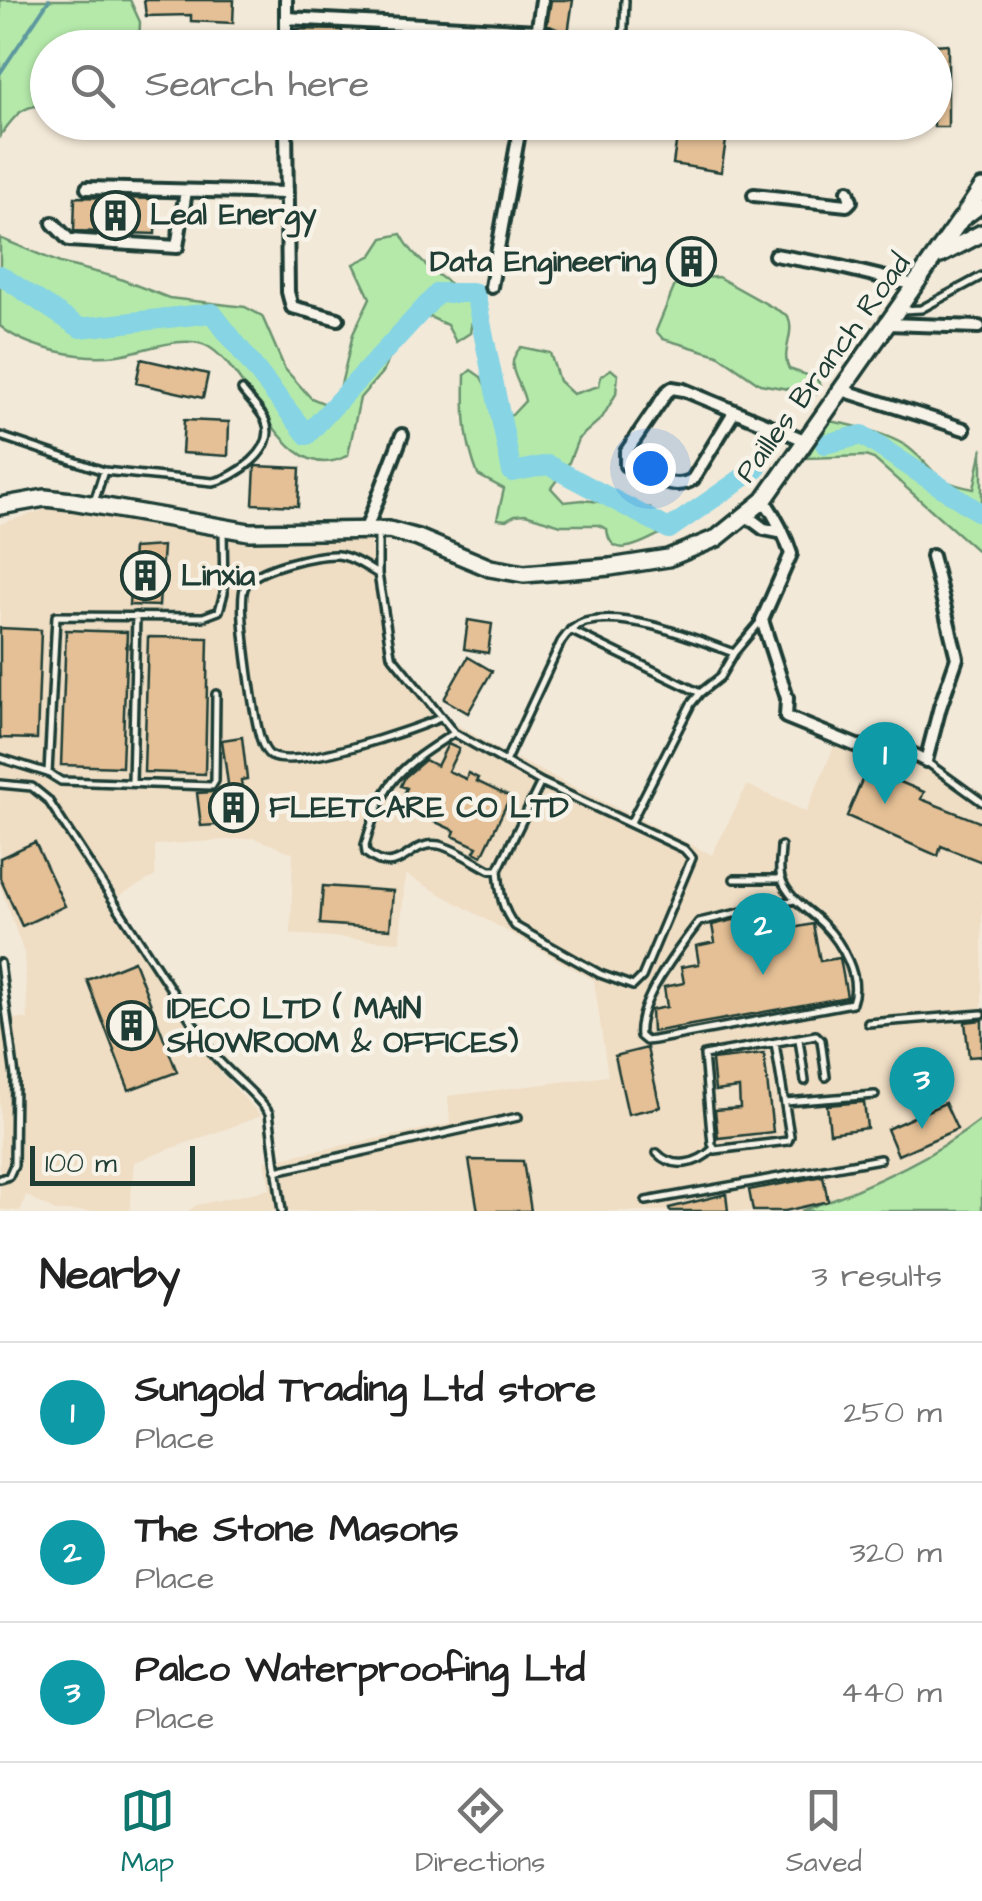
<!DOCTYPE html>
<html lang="en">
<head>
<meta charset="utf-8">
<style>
	:root { --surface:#fff; --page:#f2f2f2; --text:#222; --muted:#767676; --line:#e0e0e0; --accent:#0f766e }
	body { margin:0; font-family:"Architects Daughter",sans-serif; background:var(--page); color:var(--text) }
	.scale { position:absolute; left:30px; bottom:25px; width:165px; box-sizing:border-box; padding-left:10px; border:5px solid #1f3d34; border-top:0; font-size:28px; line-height:35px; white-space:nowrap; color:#1f3d34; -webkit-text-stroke:8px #f7f3e8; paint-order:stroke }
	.you { position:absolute; left:650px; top:468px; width:35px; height:35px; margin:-25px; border:8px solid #fff; border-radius:50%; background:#1a73e8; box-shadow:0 0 0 15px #1a73e833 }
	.badge { display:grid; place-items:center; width:65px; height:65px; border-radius:50%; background:var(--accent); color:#fff; font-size:32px; font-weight:700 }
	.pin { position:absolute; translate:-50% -82px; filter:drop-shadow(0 2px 5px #0008) }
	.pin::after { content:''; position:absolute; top:52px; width:35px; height:30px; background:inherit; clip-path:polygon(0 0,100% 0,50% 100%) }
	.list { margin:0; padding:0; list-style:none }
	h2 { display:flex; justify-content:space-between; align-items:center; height:130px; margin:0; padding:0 40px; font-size:42px }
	h2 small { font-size:32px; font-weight:400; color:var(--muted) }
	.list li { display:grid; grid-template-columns:65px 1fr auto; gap:30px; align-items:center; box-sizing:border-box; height:140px; padding:0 40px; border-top:2px solid var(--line) }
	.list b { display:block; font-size:38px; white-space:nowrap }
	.list p { margin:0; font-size:32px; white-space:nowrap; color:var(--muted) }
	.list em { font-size:32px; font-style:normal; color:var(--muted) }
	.icon { flex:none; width:55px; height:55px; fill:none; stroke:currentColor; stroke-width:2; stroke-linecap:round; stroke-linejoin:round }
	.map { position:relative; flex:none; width:982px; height:1211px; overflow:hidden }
	.search { position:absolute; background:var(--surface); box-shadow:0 2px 8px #0004; left:30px; right:30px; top:30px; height:110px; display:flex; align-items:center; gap:25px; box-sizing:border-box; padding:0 35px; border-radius:55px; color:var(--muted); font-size:38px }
	.sheet { height:550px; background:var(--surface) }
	nav { display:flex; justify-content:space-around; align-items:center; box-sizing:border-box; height:140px; border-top:2px solid var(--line); background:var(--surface); font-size:28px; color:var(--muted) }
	nav a { display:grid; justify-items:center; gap:5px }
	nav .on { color:var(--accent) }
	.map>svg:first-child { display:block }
	.built { fill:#efddc4 }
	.green { fill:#b5e9aa; stroke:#6a936f; stroke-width:2.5 }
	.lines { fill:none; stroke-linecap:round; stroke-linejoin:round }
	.stream { stroke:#5d989e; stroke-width:4 }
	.river { stroke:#86d4e4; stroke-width:20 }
	.building { fill:#e5c096; stroke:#1f3d34; stroke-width:2.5 }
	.service-casing { stroke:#1f3d34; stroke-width:12 }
	.minor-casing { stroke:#1f3d34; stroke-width:18 }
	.secondary-casing { stroke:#1f3d34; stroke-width:22 }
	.service { stroke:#f7f3e8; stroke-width:5 }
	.minor { stroke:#f7f3e8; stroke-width:10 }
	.secondary { stroke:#f7f3e8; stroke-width:15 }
	.labels { text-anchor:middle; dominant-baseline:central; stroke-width:9; stroke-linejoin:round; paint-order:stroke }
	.poi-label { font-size:30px; font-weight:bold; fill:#1f3d34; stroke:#f7f3e8; text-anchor:start }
	.street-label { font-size:30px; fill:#1f3d34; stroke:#f7f3e8 }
</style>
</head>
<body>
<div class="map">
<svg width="982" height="1211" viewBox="0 0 982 1211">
	<rect width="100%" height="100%" fill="#f3e9d8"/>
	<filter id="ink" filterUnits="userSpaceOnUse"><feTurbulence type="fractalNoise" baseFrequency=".01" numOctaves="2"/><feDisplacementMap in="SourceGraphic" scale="20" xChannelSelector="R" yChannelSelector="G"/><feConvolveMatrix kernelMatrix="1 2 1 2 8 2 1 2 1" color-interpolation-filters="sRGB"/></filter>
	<g filter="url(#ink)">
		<path class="built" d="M53 507 232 540 370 539 382 641 446 718 501 751 712 855 747 785 806 812 836 742 909 760 982 792V1119L962 1135 858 1190 801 1211H188L197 1205 270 1189 265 1161 450 1124 448 1096 608 1076 594 980 405 874 400 942 291 934 293 853 254 838 155 845V876L108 902 220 1072 261 1116 134 1162 130 1211H55L26 1195 20 1211 0 1209V1019H28L24 953 0 885V524Z"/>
		<path class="green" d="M0 0H130L140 22 139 47 48 48 47 105C22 104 14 117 0 136Z
			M401 234C416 263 443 279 469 296L473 314 470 333 456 342 447 325 430 317 412 321 400 335 384 370 360 398 348 455C286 492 252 373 209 347 184 333 145 351 118 355 83 360 27 349 0 326V238L60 263 115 277 169 298 245 307 262 316 285 369 311 398 328 405 340 389 353 334 370 298 354 264 372 255 383 238Z
			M718 277 788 316C796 334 780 352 789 369L816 378 821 386 816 394 760 384 718 355 663 339 656 331 675 285 683 279Z
			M521 347 550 353 559 381 573 394 599 386 601 376 611 369 618 375 616 394 602 418 578 439 568 465 551 488 564 502 583 500 650 508 658 535C640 544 610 561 607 529L598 525H561L525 514 515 515 506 520 497 519 504 489 478 475C464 438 464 415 465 375L471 370 481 377 502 418 512 415 525 401C521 380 502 367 521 347Z
			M827 421C848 423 892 435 909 448 940 472 928 480 974 489L982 448V555L874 459 865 456 807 458Z
			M982 1119V1211H801C863 1189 930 1160 982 1119Z"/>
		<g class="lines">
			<path class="stream" d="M0 73 49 0"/>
			<path class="river" d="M0 275 80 328 212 313 307 435 438 293H475L512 472 548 465 669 529 757 468
				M825 444 862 435 982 514"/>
		</g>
		<path class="building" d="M144 0H234L233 23 191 21V15L146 16Z
			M551 0H573L568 34 547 25Z
			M296 29 342 30 343 48H296Z
			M365 31 399 33V48H365Z
			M417 34 526 39 524 48H414Z
			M948 44V127H934V45Z
			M700 122H729L721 172 673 164 678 130 699 133Z
			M75 197 156 199 155 234 74 231Z
			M686 246 707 258 700 280 675 267Z
			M141 359 208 374 203 398 136 383Z
			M184 420 229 422 228 456 182 453Z
			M255 466 300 468 298 506 253 504Z
			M163 546 159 606 129 605 133 548Z
			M468 620 492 624 488 653 464 649Z
			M0 628 41 630 37 739 0 738Z
			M66 630 127 632 122 767 61 765Z
			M148 637 208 638 205 774 144 772Z
			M468 657 492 671 468 713 444 699Z
			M242 737 247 779 241 780 246 823 201 826 197 793 229 791 222 740Z
			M448 744 459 749 448 771 466 779 468 773 478 778 476 781 510 797 482 856 474 852 477 847 453 836 455 831 399 805 407 788 401 786 405 777 425 760 437 766Z
			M867 768 924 792 921 799 982 823V862L941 846 938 856 847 816Z
			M35 842 65 906 22 926 0 878V858Z
			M323 886 393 891 390 929 320 924Z
			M789 907 793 928 813 924 820 961 840 958 847 997 652 1032 651 1010 667 1007 664 987 684 983 681 967 699 964 696 946 715 942 712 925Z
			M134 961 177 1072 129 1090 87 980Z
			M982 1020V1056L969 1057 965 1022Z
			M647 1048 660 1107 628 1114 615 1056Z
			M764 1054 773 1132 718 1138 715 1110 740 1108 739 1088 715 1091 712 1060Z
			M864 1102 867 1128 830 1133 827 1105Z
			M945 1103 957 1129 898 1155 887 1129Z
			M469 1160 523 1161 531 1211H478Z
			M823 1176 828 1201 785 1211H753L749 1190Z
			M726 1194 728 1211H670L669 1208Z"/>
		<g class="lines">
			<defs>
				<path id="service" d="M623 48 625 0
					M903 310 921 309 982 276
					M0 436 104 471 213 482C235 478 277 450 266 422 262 411 249 400 242 390
					M94 502 104 471
					M378 532V574L391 655 454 733 541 782 684 849 692 858 642 977 633 986 600 974 515 926C501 909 500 891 498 870
					M378 574C366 567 351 556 337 555 317 554 255 568 245 586 236 602 254 715 260 737 262 744 265 752 271 756 297 770 412 730 440 718
					M570 630 700 693
					M454 733C398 769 384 779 365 845L366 853C401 881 408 839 439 845 456 849 474 862 490 870H498L541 782
					M0 758 48 773 61 781 212 786 215 781 216 694
					M505 762 561 642C567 633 575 625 585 622 630 611 692 638 734 653L760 622
					M928 763 982 802
					M48 773 56 616 203 617 219 611 224 593 223 531
					M132 783 136 616
					M0 784 32 787 48 800 213 1054C230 1075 253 1090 269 1113L282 1211
					M631 822 691 704 700 693 720 677 734 653
					M781 846C781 856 778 868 781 878 789 900 808 909 823 924 841 942 862 977 852 1003L654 1040 646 1041 640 1036C636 1003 679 948 699 922L794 900
					M734 879H781
					M0 963 15 1076 14 1165 9 1176 0 1179
					M868 1023 982 1014
					M799 1039 805 1081
					M775 1043 790 1136 788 1141 715 1150 712 1144 704 1055 816 1035 821 1040 826 1077
					M785 1102 875 1095
					M657 1153C673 1170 698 1164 713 1149
					M276 1171 518 1117
					M646 1201 880 1159"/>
				<path id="minor" d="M286 18 538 31 577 48
					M286 48V0
					M535 48 542 0
					M286 122 288 292 292 307 338 319
					M87 188 287 193
					M754 195 847 205 851 201 848 191
					M53 223 69 240 177 247 186 191
					M775 255 836 266 915 285
					M491 287 521 122
					M887 324 979 327
					M842 390 964 429
					M734 412 693 479C673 493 647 474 626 465V452L667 392 672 388 684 390 807 441
					M764 500C775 516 785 535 791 554L762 620 787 698 786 717 857 746 912 754 926 761 940 707 957 658 932 556
					M748 517 764 529 779 532
					M366 529 402 435"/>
				<path id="secondary" d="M966 212 982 188
					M940 255 982 233
					M0 506 45 498 72 501 249 532 389 530 418 538 490 568 524 574 610 567 668 558 717 538 764 500 961 219 977 207"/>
			</defs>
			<use href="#service" class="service-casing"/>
			<use href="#minor" class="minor-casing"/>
			<use href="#secondary" class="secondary-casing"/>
			<use href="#service" class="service"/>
			<use href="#minor" class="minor"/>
			<use href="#secondary" class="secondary"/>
		</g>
	</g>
	<defs>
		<symbol id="building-ring" viewBox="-11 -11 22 22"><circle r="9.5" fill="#f7f3e8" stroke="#1f3d34" stroke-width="1.5"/><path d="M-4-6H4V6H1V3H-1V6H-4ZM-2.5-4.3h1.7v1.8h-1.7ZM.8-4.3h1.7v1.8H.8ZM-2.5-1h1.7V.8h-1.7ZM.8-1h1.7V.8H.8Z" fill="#1f3d34"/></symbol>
	</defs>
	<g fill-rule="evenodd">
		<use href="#building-ring" x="88" y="188" width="55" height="55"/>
		<use href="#building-ring" x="664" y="234" width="55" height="55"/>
		<use href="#building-ring" x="118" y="548" width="55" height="55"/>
		<use href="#building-ring" x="206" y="780" width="55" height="55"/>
		<use href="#building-ring" x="104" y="998" width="55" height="55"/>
	</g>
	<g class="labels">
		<g class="poi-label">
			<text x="150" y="215">Leal Energy</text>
			<text x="656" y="262" text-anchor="end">Data Engineering</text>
			<text x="181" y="576">Linxia</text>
			<text x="269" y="808">FLEETCARE CO LTD</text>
			<text x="167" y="1009">IDECO LTD ( MAIN<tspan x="167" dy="34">SHOWROOM &amp; OFFICES)</tspan></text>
		</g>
		<g class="street-label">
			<text transform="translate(823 368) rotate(-54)">Pailles Branch Road</text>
		</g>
	</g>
</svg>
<div class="scale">100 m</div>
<div class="you"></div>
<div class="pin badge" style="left:885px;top:804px;background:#0f9aa8">1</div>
<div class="pin badge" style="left:763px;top:975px;background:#0f9aa8">2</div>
<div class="pin badge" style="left:922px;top:1129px;background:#0f9aa8">3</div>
<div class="search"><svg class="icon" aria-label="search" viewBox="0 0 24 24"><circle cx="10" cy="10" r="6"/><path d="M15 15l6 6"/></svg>Search here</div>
</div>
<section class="sheet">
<h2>Nearby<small>3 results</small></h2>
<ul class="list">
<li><span class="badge" style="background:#0f9aa8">1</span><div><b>Sungold Trading Ltd store</b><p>Place</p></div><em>250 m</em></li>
<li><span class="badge" style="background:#0f9aa8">2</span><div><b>The Stone Masons</b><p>Place</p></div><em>320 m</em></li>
<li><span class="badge" style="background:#0f9aa8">3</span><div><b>Palco Waterproofing Ltd</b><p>Place</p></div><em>440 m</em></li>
</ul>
</section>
<nav>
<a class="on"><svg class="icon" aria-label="map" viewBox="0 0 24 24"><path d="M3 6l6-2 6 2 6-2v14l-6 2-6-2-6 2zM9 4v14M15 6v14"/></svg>Map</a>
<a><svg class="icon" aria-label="directions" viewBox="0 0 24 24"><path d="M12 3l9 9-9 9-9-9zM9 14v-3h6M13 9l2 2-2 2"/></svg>Directions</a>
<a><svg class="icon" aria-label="saved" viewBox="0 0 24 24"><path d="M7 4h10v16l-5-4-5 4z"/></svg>Saved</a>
</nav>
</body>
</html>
